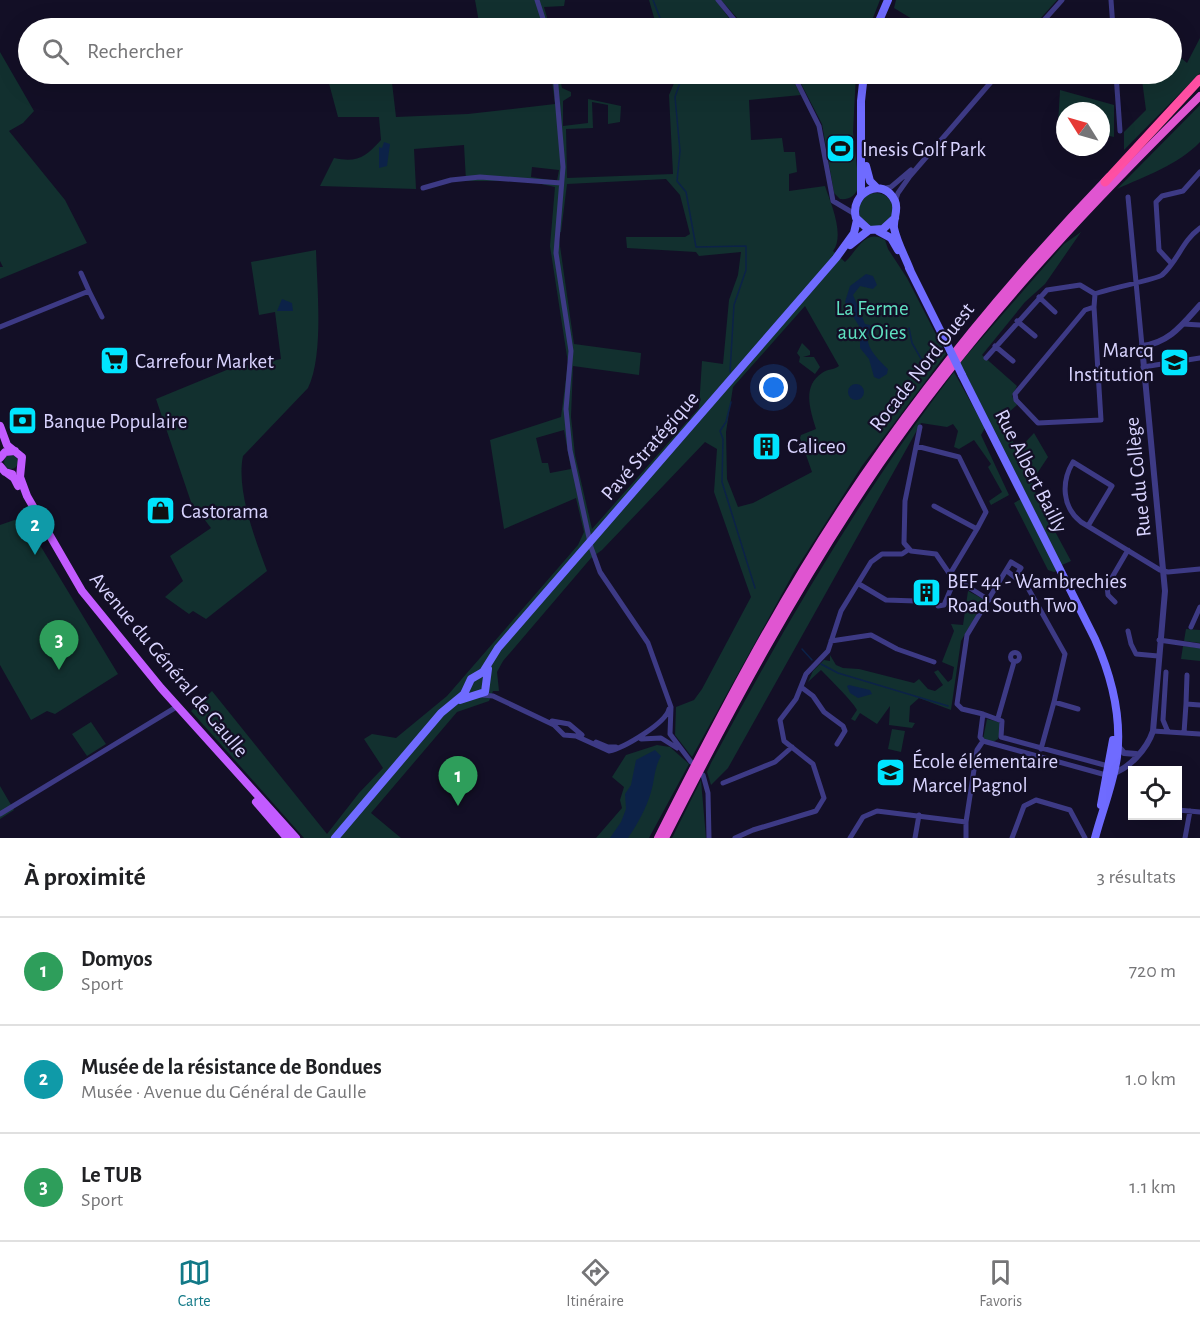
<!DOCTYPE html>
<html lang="fr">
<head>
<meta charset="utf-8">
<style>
	:root { --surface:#fff; --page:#f6f6f6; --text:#202124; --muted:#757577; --line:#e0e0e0; --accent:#127987 }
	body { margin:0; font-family:"Alegreya Sans",sans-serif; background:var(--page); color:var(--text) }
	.controls { position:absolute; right:18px; bottom:18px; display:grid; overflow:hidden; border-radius:0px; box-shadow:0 6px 24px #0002 }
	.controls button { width:54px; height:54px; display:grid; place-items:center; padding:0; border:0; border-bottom:2px solid var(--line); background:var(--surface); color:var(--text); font:30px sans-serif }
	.compass { position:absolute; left:1056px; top:102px; width:54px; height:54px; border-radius:50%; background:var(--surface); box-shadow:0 6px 24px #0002; rotate:307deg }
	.you { position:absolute; left:774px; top:388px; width:21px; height:21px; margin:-15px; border:4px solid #fff; border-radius:50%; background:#1a73e8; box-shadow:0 0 0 9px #1a73e833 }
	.badge { display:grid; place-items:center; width:39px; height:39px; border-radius:50%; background:var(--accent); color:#fff; font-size:20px; font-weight:700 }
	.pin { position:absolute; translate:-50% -50px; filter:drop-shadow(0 2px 3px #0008) }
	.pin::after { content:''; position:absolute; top:32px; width:21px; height:18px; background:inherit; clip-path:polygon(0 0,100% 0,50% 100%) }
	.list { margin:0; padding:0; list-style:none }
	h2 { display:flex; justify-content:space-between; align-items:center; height:78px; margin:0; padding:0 24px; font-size:26px }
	h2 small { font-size:20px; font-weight:400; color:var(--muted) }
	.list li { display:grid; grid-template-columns:39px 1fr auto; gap:18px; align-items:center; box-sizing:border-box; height:108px; padding:0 24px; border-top:2px solid var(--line) }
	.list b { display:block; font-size:22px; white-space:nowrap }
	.list p { margin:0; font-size:20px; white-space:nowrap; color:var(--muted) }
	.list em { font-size:20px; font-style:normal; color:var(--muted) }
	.icon { flex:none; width:33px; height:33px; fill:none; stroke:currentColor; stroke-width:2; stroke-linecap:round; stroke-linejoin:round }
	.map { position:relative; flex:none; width:1200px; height:838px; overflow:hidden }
	.search { position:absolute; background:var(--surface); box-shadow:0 6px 24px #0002; left:18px; right:18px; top:18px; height:66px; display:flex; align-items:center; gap:15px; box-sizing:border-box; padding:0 21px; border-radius:33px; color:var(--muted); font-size:22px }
	.sheet { height:402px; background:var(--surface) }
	nav { display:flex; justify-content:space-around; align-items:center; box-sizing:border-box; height:84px; border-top:2px solid var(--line); background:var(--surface); font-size:16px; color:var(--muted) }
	nav a { display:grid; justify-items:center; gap:3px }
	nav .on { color:var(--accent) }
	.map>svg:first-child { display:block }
	.green { fill:#12302f; fill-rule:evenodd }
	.water { fill:#0c2248 }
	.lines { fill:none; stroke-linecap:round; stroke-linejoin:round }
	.stream { stroke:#0c2248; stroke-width:1.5 }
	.minor { stroke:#3d3a85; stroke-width:5 }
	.tertiary { stroke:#3d3a85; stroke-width:6 }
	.secondary { stroke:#6f6bff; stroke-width:8 }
	.primary { stroke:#c25bff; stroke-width:8 }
	.trunk { stroke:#e055d1; stroke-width:8 }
	.motorway { stroke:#ff4fa3; stroke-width:9 }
	.secondary-bridge { stroke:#6f6bff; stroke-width:8 }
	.labels { text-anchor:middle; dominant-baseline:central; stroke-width:4.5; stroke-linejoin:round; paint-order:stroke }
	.poi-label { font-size:21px; fill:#d9d4ff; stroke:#130f26; text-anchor:start }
	.park-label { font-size:21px; fill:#5fe0c0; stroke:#130f26 }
	.street-label { font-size:21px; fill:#d9d4ff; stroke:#130f26 }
</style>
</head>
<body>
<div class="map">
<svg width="1200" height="838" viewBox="0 0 1200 838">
	<rect width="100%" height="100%" fill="#130f26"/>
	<path class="green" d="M475 0H565L564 6 544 7 550 28H480Z
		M649 0H716L736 28H657Z
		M721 0H880L869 28H746Z
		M896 0H1057L1032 28H927L894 8Z
		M1200 38V73L1124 150V132L1146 110 1142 80 1121 81V74H1172V57H1180L1187 63Z
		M0 52 34 111 23 123 9 131 65 200 87 243 0 279V267H3L0 261Z
		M336 74H391L396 117 468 114 555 104 551 74H559L562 88 571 92V96L563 101V126L588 123V99L621 106 620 122 608 124V105L592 102 593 128 566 129 567 178 673 174 669 95 678 74H790L801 95 749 100 751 140 782 138 784 152H795L797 172 789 174V191L825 186C831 204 845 235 833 251L845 262C858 250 865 228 885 240L888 249 907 278 946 354 862 466 793 574 692 757 675 735 676 707 694 700 702 689 751 597 714 492 717 449 705 442 602 550 591 558 503 661 497 672 499 691H493L489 701 457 712 371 813 401 838H304L191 711 212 691 327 834 359 793 383 768 364 739 372 734 396 738 447 696 578 545 584 532 576 498 504 529 490 440 561 417 568 363 550 246 555 187 528 181H466L464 145 414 149 416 189 320 186 334 158C357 163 366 157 381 140L379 117H338L327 76ZM532 167 559 170 557 181 531 177ZM666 179 680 195 690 234 685 237H626L627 248 696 252 699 256 741 252 738 275 729 300 723 364 702 361 699 408 592 529 575 455 571 417 573 366 639 375 641 353 574 344 558 232H561L567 184ZM805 306 839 366C834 370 827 369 822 373 802 386 810 410 816 429L801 435 800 438 812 472 753 503 738 507 727 479 726 432 733 387ZM564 430 571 469 550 473 548 463H542L536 438Z
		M796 74H856L853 132 859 186C856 195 850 200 840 199L834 193 822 124Z
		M1060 90 1114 105V137L1101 134V111H1065V126L1058 124Z
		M1200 105V142C1178 165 1145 176 1117 189Z
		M859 210a17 17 0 1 1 34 0a17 17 0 1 1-34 0Z
		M1081 232 1045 284 1025 302 982 355 1017 386 1012 396 1017 405 1000 420 1018 450 1034 433 1048 457 1032 481 1038 500 1071 561 1062 565 960 363 1064 244Z
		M316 250C317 287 324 355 308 388L243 456C236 490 255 539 267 571L206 619 193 611 189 614 165 597 183 581 170 556 211 528 191 502 156 399 229 369 281 359 275 312 259 315 251 262Z
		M802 343 810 351V355L803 357H814L820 367 815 374 799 362 800 357 797 353Z
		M954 372 985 428 981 435 1009 495 991 505 989 501 1002 492 988 467 991 464 974 440 959 449 954 447 958 431 953 424 947 427 921 423 728 768 711 785 707 772 711 763C784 627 860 495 954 372Z
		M4 462a7 7 0 1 1 14 0a7 7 0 1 1-14 0Z
		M1021 499 1058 570 1054 572 1048 570 1014 503Z
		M23 517 118 674 55 714 47 711 31 720 0 665V525Z
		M968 591 985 600 961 641 951 710 919 698 910 706 909 722 915 723 912 728 889 725 890 706 877 724 860 713 855 721 851 719 857 710C854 703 828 677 821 670L808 682 813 671 824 660 830 661V655L836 665 843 668 859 669 914 683 919 679 928 689 935 691 943 685 934 672 938 670 948 682 952 679 954 667 942 662 954 631 951 624 963 625Z
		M1186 629 1200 630V643L1184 641Z
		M1183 646 1200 648V661L1181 659Z
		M987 719 999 722 1001 726 998 739 993 742 983 739Z
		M91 722 106 744 87 756 72 734Z
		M892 729 905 731 901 752 888 749Z
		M657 745 670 747 689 764 649 838H596L622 808 620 800 624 787 612 777 626 755Z
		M701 780 706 838H672Z
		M0 786 14 810 0 819Z"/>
	<path class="water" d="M384 142 390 144 387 166 379 168V147L382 148Z
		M866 274 873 276 877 285 873 289 860 286 853 295 865 324 870 325 872 331 868 334C865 348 879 360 888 369L887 374 879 379 874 377 869 359 860 348V328L845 302 850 286Z
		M282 299 292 303 293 311H277Z
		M848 392a8 8 0 1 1 16 0a8 8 0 1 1-16 0Z
		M849 685 870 690 872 694 858 698 850 693 847 686Z
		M655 750 661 756C654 768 655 779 651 792 646 809 638 823 628 838H610L621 822 626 809 625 794 631 785 636 760Z"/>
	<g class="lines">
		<path class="stream" d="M653 0 664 28
			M683 74 675 97 680 151 677 181 686 192 696 247 746 246V270L734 305 730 372
			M909 328 912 343 923 362
			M731 402 726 422 720 431 723 439 722 482 755 588
			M802 649 812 660
			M821 664 838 673 948 706"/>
		<path class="minor" d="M537 0 546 28
			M718 0 741 28
			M1111 0 1113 28
			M1037 28 1062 0
			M555 74 563 167 556 253 571 351 566 409 570 450 591 547 600 572 648 643 671 707 670 734 691 762
			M793 74 819 126 833 201 855 214
			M1116 74 1120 131
			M423 188 451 180 480 177 561 183
			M881 189 891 187 911 170
			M1128 197 1142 346
			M895 202 898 193 910 176 998 74
			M1171 263 1159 250 1156 202 1162 196 1183 191 1200 172
			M89 291 102 317
			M1095 294C1107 289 1158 279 1162 275 1178 261 1182 241 1200 228
			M1039 297 1055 312
			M1094 307 1101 420 1038 423 1016 400 1015 394 1085 310 1094 307 1095 294
			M1017 321 1035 336
			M1183 324 1200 325
			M0 327 89 291 81 273
			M995 346 1013 361
			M986 358 1047 290 1080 285 1095 294
			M1143 367 1200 358
			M920 427 905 501 904 543 911 551 936 554 951 576 989 600
			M916 446 959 457 986 512 977 529
			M934 506 977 529 950 574
			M1088 526 1112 486 1073 462C1061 482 1062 507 1081 522L1160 570 1168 572 1200 569
			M1007 571 1028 588 1065 654 1054 702
			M859 584 886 600 916 601
			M1115 602 1108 595 1107 586 1128 550
			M938 606 944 605 955 579
			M1191 627 1200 607
			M1128 631 1131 644 1136 654 1158 656
			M1159 640 1200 646
			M831 641 871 635 897 649 934 662
			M1010.5 657a4.5 4.5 0 1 1 9 0a4.5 4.5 0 1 1-9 0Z
			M1166 672 1163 720 1168 732
			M801 687 813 696 824 712 843 726 845 731 837 744
			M482 695 493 696 554 725 564 735 576 736 609 751C624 748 666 723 669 709
			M1186 704 1187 675
			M983 714 962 709 957 704 967 635 1011 562 1021 568 1016 576
			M998 718 1014 662
			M552 721 569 724 582 735
			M1153 731 1200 734
			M1184 733 1186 704 1200 705
			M641 739 661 738 677 748
			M596 742 608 747H616
			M1041 749 1054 702 1078 709
			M703 775 708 793 709 838
			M1106 775 983 741 980 737 983 714 1002 721 1001 737 1108 766
			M723 783 775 762 792 747
			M1178 810 1200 812
			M0 814 178 706
			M966 822 977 750 983 741
			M735 838 753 830 816 811 824 798 813 764 784 741 780 720 796 699 806 674 828 651 841 611 871 562 882 554H902L908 550
			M850 838 863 817 877 811 966 822V838
			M915 838 919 815
			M1012 838 1024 806 1036 800 1070 810 1085 838
			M1185 838 1190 811"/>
		<path class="tertiary" d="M1117 745 1124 753 1136 754
			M1111 774C1129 769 1147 749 1153 731L1165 591 1142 346C1169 343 1182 325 1200 305"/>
		<path class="secondary" d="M876 28 888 0
			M866 166 870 181 877 188
			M861 195V101L864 74
			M895 218 883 229 869 230 856 218C849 193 883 175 895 201 899 210 893 218 894 228 897 243 906 258 911 272
			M878 231 891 238 898 250
			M850 245 869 230
			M909 268 946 342
			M962 375 1095 639C1111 675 1122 716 1117 757 1113 785 1102 811 1095 838
			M460 700 485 692 488 669
			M1101 805 1113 740
			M335 838 441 713 464 694 471 679 483 672 498 648 836 258 854 233 857 220"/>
		<path class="primary" d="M0 426 7 445 22 457 20 477 27 496 82 591 161 688 296 838
			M0 458 5 452 15 451
			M0 466 5 472 12 474
			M7 473 14 478 18 486
			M256 802 287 838"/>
		<path class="trunk" d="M658 838C715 725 774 611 844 505 921 388 1011 279 1109 177
			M665 838C730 710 798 584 879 465 972 330 1084 210 1200 96"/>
		<path class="motorway" d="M1105 182 1200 79"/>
		<path class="secondary-bridge" d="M946 342 962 375"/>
	</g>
	<defs>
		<symbol id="stadium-square" viewBox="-11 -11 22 22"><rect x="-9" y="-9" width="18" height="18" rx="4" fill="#00e5ff" stroke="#130f26"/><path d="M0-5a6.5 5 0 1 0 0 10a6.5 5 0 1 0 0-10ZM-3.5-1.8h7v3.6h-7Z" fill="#111"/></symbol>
		<symbol id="supermarket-square" viewBox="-11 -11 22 22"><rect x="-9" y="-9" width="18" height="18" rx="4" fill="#00e5ff" stroke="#130f26"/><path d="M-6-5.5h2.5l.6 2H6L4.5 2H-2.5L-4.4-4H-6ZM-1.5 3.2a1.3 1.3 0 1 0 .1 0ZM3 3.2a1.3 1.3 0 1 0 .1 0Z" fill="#111"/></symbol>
		<symbol id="school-square" viewBox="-11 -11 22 22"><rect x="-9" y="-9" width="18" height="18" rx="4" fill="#00e5ff" stroke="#130f26"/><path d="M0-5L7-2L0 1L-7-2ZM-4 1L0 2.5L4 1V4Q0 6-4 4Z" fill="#111"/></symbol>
		<symbol id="bank-square" viewBox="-11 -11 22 22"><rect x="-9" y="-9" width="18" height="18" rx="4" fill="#00e5ff" stroke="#130f26"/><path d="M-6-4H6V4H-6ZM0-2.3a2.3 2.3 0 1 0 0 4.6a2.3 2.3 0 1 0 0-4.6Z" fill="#111"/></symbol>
		<symbol id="building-square" viewBox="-11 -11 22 22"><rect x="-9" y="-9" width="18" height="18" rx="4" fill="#00e5ff" stroke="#130f26"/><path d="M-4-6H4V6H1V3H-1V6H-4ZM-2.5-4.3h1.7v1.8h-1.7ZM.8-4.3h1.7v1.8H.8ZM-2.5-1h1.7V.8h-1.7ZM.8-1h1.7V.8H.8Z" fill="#111"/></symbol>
		<symbol id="shop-square" viewBox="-11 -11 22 22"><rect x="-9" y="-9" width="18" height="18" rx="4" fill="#00e5ff" stroke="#130f26"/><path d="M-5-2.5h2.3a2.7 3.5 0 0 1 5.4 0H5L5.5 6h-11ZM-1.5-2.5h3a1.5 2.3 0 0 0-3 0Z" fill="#111"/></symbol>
	</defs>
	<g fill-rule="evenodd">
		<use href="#stadium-square" x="824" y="132" width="33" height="33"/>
		<use href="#supermarket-square" x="98" y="344" width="33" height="33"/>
		<use href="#school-square" x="1158" y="346" width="33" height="33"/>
		<use href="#bank-square" x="6" y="404" width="33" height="33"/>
		<use href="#building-square" x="750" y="430" width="33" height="33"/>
		<use href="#shop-square" x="144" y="494" width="33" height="33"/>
		<use href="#building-square" x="910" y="576" width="33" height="33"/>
		<use href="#school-square" x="874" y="756" width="33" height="33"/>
	</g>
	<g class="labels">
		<g class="poi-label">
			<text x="862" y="149">Inesis Golf Park</text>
			<text x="1154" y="350" text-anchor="end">Marcq<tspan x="1154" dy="24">Institution</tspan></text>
			<text x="135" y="361">Carrefour Market</text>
			<text x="43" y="421">Banque Populaire</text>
			<text x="787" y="446">Caliceo</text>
			<text x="181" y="511">Castorama</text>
			<text x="947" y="581">BEF 44 - Wambrechies<tspan x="947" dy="24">Road South Two</tspan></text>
			<text x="912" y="761">École élémentaire<tspan x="912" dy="24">Marcel Pagnol</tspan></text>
		</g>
		<g class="park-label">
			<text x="872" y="308">La Ferme<tspan x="872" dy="24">aux Oies</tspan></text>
		</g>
		<g class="street-label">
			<text transform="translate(922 367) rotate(-52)">Rocade Nord Ouest</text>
			<text transform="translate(650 446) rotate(-49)">Pavé Stratégique</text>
			<text transform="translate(1031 471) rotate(63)">Rue Albert Bailly</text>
			<text transform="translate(1138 477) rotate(-96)">Rue du Collège</text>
			<text transform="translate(169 665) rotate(50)">Avenue du Général de Gaulle</text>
		</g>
	</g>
</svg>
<div class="controls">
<button><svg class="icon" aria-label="locate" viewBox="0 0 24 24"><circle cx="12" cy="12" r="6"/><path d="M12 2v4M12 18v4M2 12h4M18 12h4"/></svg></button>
</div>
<svg class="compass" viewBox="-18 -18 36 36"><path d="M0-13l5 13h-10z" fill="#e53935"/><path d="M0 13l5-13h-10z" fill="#757577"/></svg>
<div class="you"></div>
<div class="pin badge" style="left:458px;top:806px;background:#2e9e5b">1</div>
<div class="pin badge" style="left:35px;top:555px;background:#0f9aa8">2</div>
<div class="pin badge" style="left:59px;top:670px;background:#2e9e5b">3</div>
<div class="search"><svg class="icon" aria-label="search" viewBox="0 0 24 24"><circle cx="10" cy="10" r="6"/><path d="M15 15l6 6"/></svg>Rechercher</div>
</div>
<section class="sheet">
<h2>À proximité<small>3 résultats</small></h2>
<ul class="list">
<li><span class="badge" style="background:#2e9e5b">1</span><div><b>Domyos</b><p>Sport</p></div><em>720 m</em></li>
<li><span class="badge" style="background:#0f9aa8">2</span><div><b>Musée de la résistance de Bondues</b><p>Musée · Avenue du Général de Gaulle</p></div><em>1.0 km</em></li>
<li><span class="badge" style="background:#2e9e5b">3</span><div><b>Le TUB</b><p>Sport</p></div><em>1.1 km</em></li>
</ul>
</section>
<nav>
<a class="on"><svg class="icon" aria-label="map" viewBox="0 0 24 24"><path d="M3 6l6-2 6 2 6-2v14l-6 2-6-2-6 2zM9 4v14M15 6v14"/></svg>Carte</a>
<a><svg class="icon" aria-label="directions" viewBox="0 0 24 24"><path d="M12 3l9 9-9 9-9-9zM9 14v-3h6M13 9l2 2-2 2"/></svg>Itinéraire</a>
<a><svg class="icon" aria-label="saved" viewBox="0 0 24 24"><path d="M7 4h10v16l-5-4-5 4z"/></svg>Favoris</a>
</nav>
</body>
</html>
